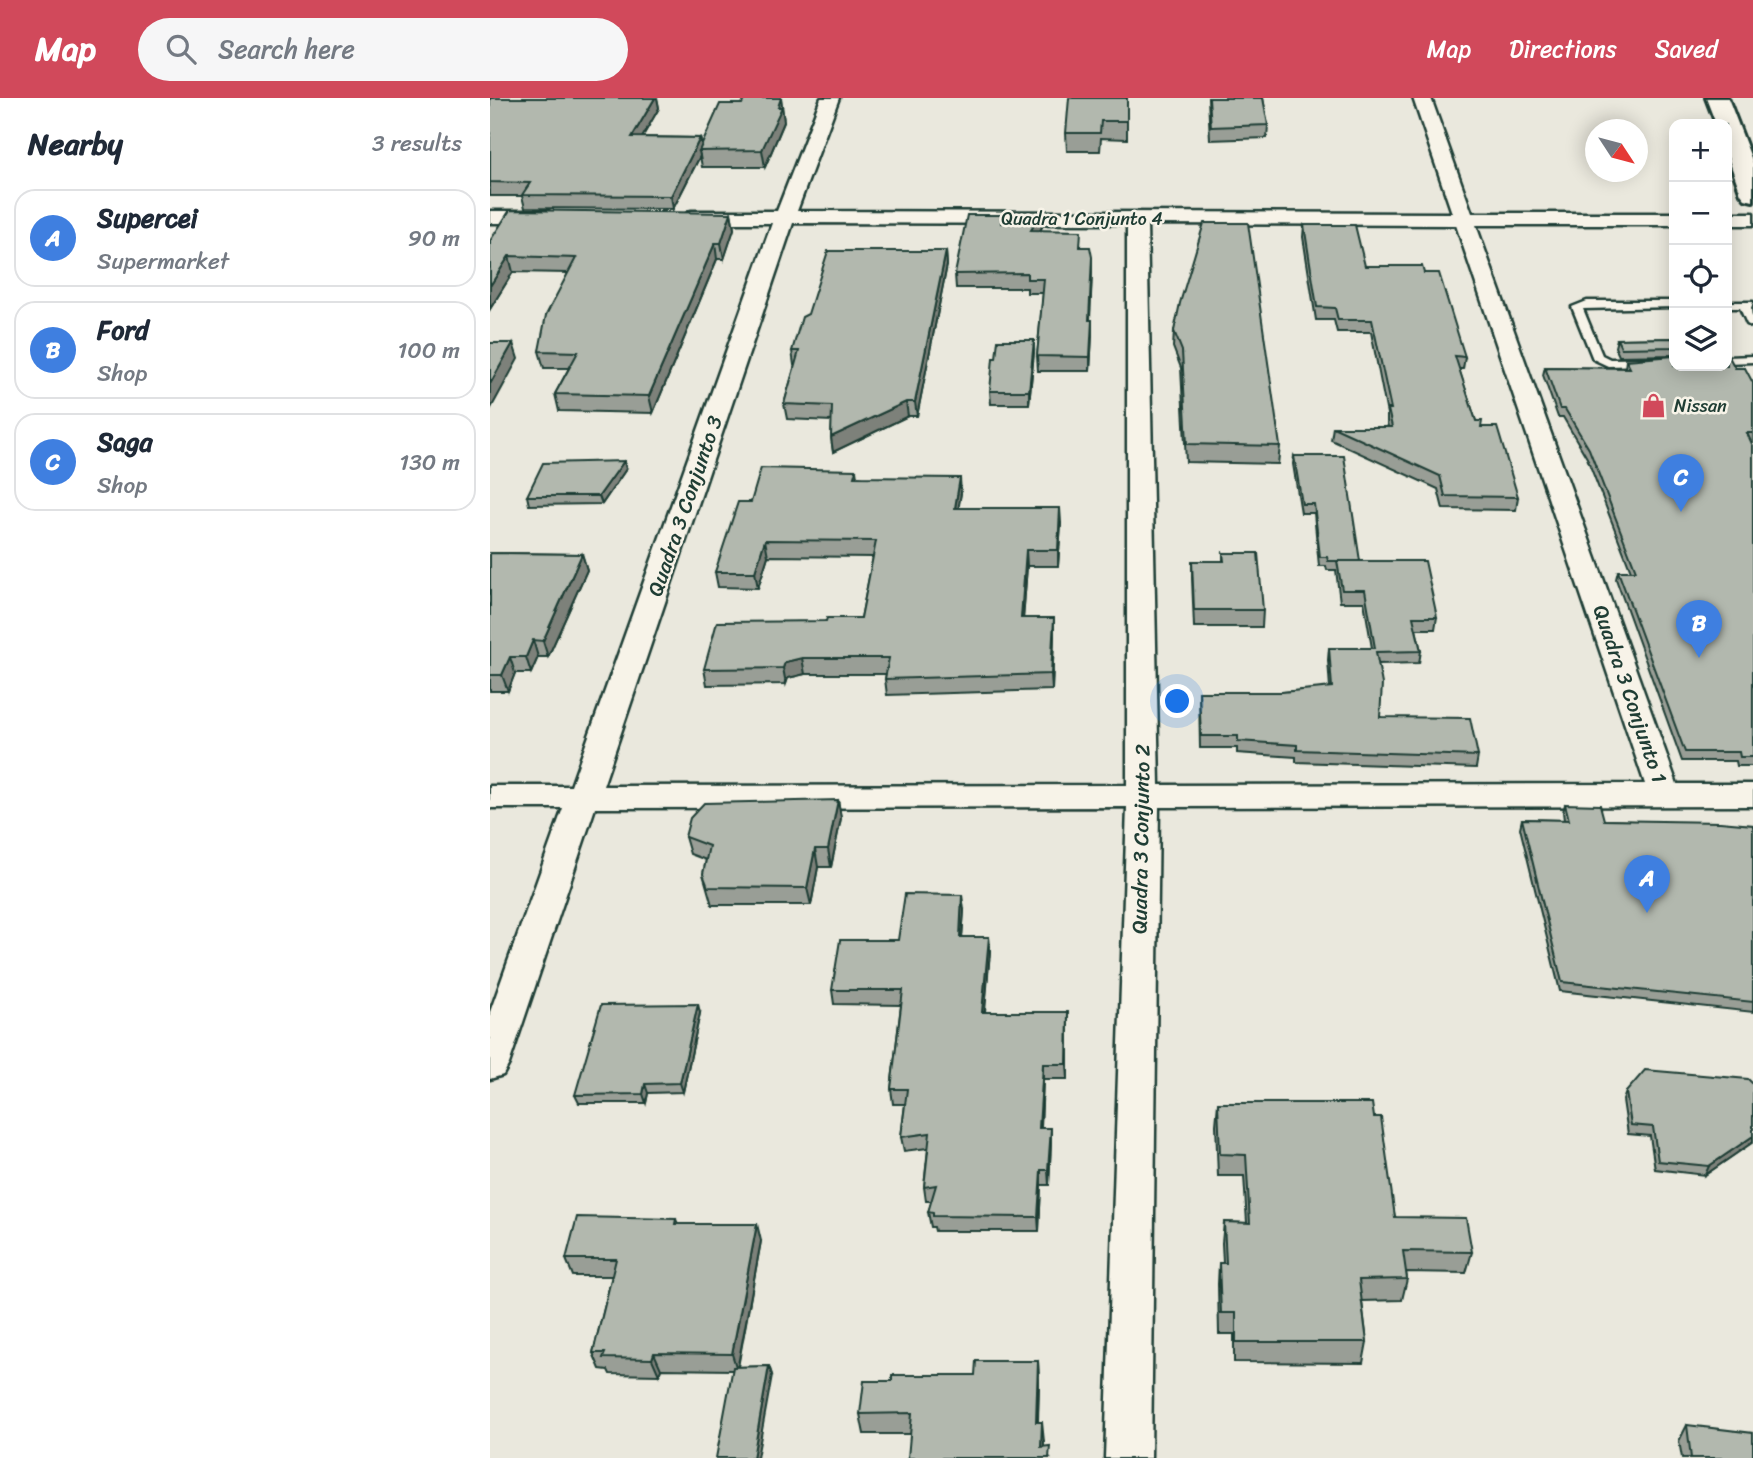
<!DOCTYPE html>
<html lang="en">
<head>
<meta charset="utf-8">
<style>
	:root { --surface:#fff; --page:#f6f6f7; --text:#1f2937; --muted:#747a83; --line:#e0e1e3; --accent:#d1495b }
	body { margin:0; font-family:Sriracha,sans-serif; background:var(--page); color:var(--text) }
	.controls { position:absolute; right:21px; top:21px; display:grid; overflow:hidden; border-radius:14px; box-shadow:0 4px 18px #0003 }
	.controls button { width:63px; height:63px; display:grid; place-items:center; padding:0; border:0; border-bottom:2px solid var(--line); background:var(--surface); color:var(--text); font:35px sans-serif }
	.compass { position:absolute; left:1095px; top:21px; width:63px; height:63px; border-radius:50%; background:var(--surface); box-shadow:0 4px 18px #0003; rotate:126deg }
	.you { position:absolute; left:688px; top:604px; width:24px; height:24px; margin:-18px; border:5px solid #fff; border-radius:50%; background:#1a73e8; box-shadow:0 0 0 10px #1a73e833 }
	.badge { display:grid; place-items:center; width:46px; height:46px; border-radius:50%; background:var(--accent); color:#fff; font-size:23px; font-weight:700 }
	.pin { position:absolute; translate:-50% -58px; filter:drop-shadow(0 2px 4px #0008) }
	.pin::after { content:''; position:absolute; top:37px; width:24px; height:21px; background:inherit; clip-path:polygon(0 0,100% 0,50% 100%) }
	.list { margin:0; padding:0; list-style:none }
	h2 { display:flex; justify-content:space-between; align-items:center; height:91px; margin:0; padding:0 28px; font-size:30px }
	h2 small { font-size:23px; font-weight:400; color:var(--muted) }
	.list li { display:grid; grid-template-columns:46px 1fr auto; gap:21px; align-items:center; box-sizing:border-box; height:98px; margin:0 14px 14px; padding:0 14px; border:2px solid var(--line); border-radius:21px }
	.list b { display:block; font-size:26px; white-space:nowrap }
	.list p { margin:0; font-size:23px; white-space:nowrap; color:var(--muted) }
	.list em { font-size:23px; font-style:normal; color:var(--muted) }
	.icon { flex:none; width:38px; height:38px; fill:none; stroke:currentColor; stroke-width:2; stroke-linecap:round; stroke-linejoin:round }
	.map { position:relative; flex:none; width:1263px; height:1360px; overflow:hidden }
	header { display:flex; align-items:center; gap:42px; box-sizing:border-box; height:98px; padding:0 35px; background:var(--accent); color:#fff }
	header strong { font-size:33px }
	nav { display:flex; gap:38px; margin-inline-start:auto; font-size:24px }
	.search { width:490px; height:63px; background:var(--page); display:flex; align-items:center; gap:18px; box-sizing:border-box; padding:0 24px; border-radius:38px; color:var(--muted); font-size:26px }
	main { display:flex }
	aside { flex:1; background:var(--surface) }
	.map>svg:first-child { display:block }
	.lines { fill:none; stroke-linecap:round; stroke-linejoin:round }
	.service-casing { stroke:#1f3d34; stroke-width:5 }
	.minor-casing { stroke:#1f3d34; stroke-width:5 }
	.tertiary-casing { stroke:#1f3d34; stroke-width:6 }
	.service { fill:#f7f3e8; fill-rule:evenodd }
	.minor { fill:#f7f3e8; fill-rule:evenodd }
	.tertiary { fill:#f7f3e8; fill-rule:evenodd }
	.wall { fill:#999e96; stroke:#1f3d34; stroke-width:2 }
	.shaded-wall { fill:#7d817a; stroke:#1f3d34; stroke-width:2 }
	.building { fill:#b2b8ae; stroke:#1f3d34; stroke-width:2 }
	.labels { text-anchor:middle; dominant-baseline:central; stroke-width:5; stroke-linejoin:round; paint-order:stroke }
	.far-street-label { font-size:18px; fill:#1f3d34; stroke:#f7f3e8 }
	.far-poi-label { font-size:18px; fill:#1f3d34; stroke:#f7f3e8; text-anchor:start }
	.street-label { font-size:21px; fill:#1f3d34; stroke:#f7f3e8 }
</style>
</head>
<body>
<header>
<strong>Map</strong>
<div class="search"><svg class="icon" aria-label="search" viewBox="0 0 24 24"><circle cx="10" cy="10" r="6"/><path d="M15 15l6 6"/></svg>Search here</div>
<nav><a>Map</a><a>Directions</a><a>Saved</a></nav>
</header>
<main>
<aside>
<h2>Nearby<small>3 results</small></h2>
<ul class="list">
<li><span class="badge" style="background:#3f7fe0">A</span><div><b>Supercei</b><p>Supermarket</p></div><em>90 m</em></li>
<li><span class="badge" style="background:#3f7fe0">B</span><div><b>Ford</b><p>Shop</p></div><em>100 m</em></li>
<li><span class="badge" style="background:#3f7fe0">C</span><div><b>Saga</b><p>Shop</p></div><em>130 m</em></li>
</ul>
</aside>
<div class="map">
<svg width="1263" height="1360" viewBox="0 0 1263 1360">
	<rect width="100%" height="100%" fill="#eae8dd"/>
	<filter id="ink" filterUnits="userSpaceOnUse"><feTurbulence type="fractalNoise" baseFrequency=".0143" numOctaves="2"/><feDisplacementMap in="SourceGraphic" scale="14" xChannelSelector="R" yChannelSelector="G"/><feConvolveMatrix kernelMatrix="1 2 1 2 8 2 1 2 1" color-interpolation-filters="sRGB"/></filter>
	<g filter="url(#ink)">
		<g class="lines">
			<defs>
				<path id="service" d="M1097 203H1184V209L1093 211 1112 257 1120 261 1184 260V266L1118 268 1103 261 1082 209Z
					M1237 204H1263L1261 210 1263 229 1257 226 1250 210H1237Z
					M1263 258V264L1237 265V259Z"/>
				<path id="minor" d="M331 0H349L307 113 962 115 923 0H941L982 115H1184V127H986L1187 686H1263V708L669 709 661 1360H615L637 709 105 710 19 966 13 977 0 981V914L73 710H0V688H81L282 125H201L191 119 201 113H287ZM303 125 637 126V687L113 688ZM657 126 966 127 1155 686 669 687Z
					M0 113H58L68 119 58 125H0Z
					M1237 115H1263V127H1237Z"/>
				<path id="tertiary" d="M1216 0H1238L1263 65V103L1255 101 1251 96 1237 56V26H1226Z"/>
			</defs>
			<use href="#service" class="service-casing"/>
			<use href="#minor" class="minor-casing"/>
			<use href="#tertiary" class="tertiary-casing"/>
			<use href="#service" class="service"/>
			<use href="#minor" class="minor"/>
			<use href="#tertiary" class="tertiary"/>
		</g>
		<path class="wall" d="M0 0H167L169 10 152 39 210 40 212 47 252 6 291 0 294 24 275 69H212L210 58 183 111 35 110 32 98H0Z
			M637 0V41L611 40 610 53H577L576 35Z
			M718 0H773L778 27 777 40 720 42Z
			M241 115 244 131 234 161H227L163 315 69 313 65 296 79 270H54L49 253 78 175 23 174 0 211V143Z
			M511 125 552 129 550 132 591 149 602 173 600 222H602V236L600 273H548L547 258 553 195H537V190H466L465 176Z
			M814 127 875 168 934 175 975 259 973 271H969L986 323 991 329 1028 399 1026 412 953 411 948 391 841 342 843 329H898L897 324V316L881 234H847L844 222H826L813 139Z
			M456 153 457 167 427 318H418L343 354 341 339 342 323 297 321 294 306 305 267H304L302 253Z
			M684 233 790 348 788 366 696 364 691 270 683 249Z
			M1184 240V258V257L1129 258 1125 249 1127 241Z
			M544 254 539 306H501L500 293Z
			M1136 262 1245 270 1263 285V344H1261L1263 348V668H1247L1246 663H1192L1126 481 1128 473H1141L1097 360 1073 319H1068L1053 277 1055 269 1135 270Z
			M804 358 870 463 947 519 945 531H926L931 553 929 565 888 566 890 619 988 658 986 670 806 664V659L747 655V650H710L709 594H792L840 590 838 562 839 550H882L874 504H850L846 472H837L836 468H829L824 415H811L803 366Z
			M136 371 112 406 39 407 37 398Z
			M366 372 367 379 471 395 468 410 571 425 568 468H537L533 520 564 536 562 592 397 597 395 581 396 576H315L298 580 296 586 217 587 214 571 336 523 371 520 383 459 278 458 268 490 228 489 225 474 261 404Z
			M0 455 92 456 97 472 58 559H48L41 575H25L18 593H0Z
			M733 455 773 512 772 529H704L702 480V463H733Z
			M348 702 351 720 341 769H328L321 807H222L213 776 216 762 200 756 195 739Z
			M1075 706 1114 722 1263 727V914L1070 893 1030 730 1032 721 1074 722 1073 714Z
			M474 812 472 839H499L500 853 495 914H578V981H553L551 1030 561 1044 559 1087H551L549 1133H445L444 1129H441L438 1114 442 1103H436L434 1089 438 1050 414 1053 411 1039 415 1006H403L401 991 411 907 344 906 342 892Z
			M210 915 193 994 158 995 156 1005H89L85 997Z
			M1263 986V1044L1215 1077 1165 1071 1160 1038 1138 1036 1133 1002 1136 994Z
			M728 1005 884 1019 905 1119 982 1154 976 1175 916 1174 917 1181 912 1202 872 1203 877 1244 873 1265 744 1264V1236H729L728 1186 729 1165H733L732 1145 734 1124 757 1125 754 1078H728L726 1027Z
			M186 1121 188 1126 271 1143 248 1269 279 1268 282 1277 242 1272 171 1271 169 1277 120 1276 118 1272 110 1271 103 1255 122 1178H83L76 1161Z
			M548 1263 549 1284 548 1324 554 1344V1348L560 1360 420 1336H374L370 1316 485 1277Z
			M1197 1327 1263 1360H1192L1189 1343Z"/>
		<path class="shaded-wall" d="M165 0H167L169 10 145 52 142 39Z
			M291 0 294 24 275 69 272 52Z
			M210 40 213 53H209L210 58 183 111 181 98Z
			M241 115 244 131 234 161 231 145Z
			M551 115 552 129 542 146 541 132Z
			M225 145 227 161 163 315 159 298Z
			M456 153 457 167 427 318 425 304Z
			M19 158 23 174 0 211V188Z
			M602 159V173L599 236V222Z
			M602 222V236L600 273V259Z
			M544 242V254L539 306V293Z
			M23 245 28 261 0 312V286Z
			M416 304 418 318 343 354 341 339Z
			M134 363 136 371 112 406 109 398Z
			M470 380 471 395 466 425 465 410Z
			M570 410 571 425 568 468V452Z
			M275 442 278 458 268 490 265 474Z
			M536 452 537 468 532 536 531 520Z
			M92 456 97 472 58 559 53 543Z
			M564 520V536L562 592 561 576Z
			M43 542 48 559 41 575 36 559Z
			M20 559 25 575 18 593 12 577Z
			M312 560 315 576 298 580 296 586 293 570 295 564Z
			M348 702 351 720 341 769 338 751Z
			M325 751 328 769 321 807 317 790Z
			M472 797 474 812 471 854 470 839Z
			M499 839 500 853 493 929 492 914Z
			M208 906 210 915 193 994 190 985Z
			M578 914V981L577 966Z
			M553 966V981L550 1044 549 1030Z
			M155 986 158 995 156 1005 153 996Z
			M561 1030V1044L559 1087 558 1072Z
			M1263 1038V1044L1215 1077 1219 1068Z
			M551 1072V1087L549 1133 548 1119Z
			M267 1126 271 1143 247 1272 242 1256Z
			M164 1255 171 1271 169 1277 162 1261Z
			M548 1263 549 1284 547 1344 546 1324Z
			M279 1268 282 1277 267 1360H263Z
			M552 1324 554 1344 553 1360 551 1349Z"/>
		<path class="building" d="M0 0H165L142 39 210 40 181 98 32 97 40 85 0 84Z
			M255 0H291L288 9H292L272 52 209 53 230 6H252Z
			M579 0H637V23H611L610 35H576Z
			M719 0H773L778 27 721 29Z
			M20 112 241 115 231 145H225L159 298 65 296 88 254 49 253 56 217 86 160 19 158 0 188V143Z
			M551 115 541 132 591 133 590 149H600L602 159 599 222H602L600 259 547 258 554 181H537V175L465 176 477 117H511V125Z
			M714 125H758L790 348 697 346 692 253 684 233 690 205Z
			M814 127H865L875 168H932L934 175H949L975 259 965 258 986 323H992L991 329H1007L1028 399 955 398 950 378 843 329H902L898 311H901L882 222H848L845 210 827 209Z
			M338 153H456L425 304H416L341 339 342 308 294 306 309 253H302L312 219 318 216Z
			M1184 240V249L1131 250 1127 241Z
			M508 242H544L539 293H500L503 260H506Z
			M0 245H23L0 286Z
			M1237 255 1245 270H1255L1263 285V335H1257L1263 348V659H1250L1249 654H1195L1128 473H1146L1099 351 1075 311H1070L1055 269 1140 270 1136 262 1184 258V268H1237Z
			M804 358H854L870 463H838L837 459H830L824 406H812Z
			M134 363 109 398H37L53 365Z
			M271 370 366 372 364 379 470 380 465 410H570L568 452H536L531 520H564L561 576 395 581 399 560H312L295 564 293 570 214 571 227 524 336 523 337 520H371L386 443 275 442 265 474H225L248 404H261Z
			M0 455 92 456 53 543 43 542 36 559H20L12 577H0Z
			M733 455H768L773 512H704L702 463H734Z
			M847 463H935L947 519H923L931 553 886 554 892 586 890 619 980 620 988 658 807 652V647L748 643V638H711L709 594H792L842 589 839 550H885L875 492H852Z
			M348 702 338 751H325L317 790 218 789 213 776 219 748 195 739 200 720 214 705Z
			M1075 706 1110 707 1114 722 1230 724 1263 727V904L1072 884 1032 721 1079 722Z
			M415 796 472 797 470 839H499L492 914H578L577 966H553L549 1030H561L558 1072H551L548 1119 443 1118V1115L438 1114 446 1087 434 1089 440 1035 411 1039 417 991H401L413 892H342L350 842H408Z
			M208 906 190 985 155 986 153 996 85 997 111 907Z
			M1155 972 1258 981 1263 986V1038L1219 1068 1168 1063 1163 1029 1141 1027 1136 994Z
			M728 1005H882L884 1019H891L905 1119 976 1120 982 1154 913 1153 917 1181 869 1182 877 1244H746V1215H731L729 1165H736L734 1124 760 1125 756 1057 730 1056Z
			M87 1119 186 1121 185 1126H267L242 1256 164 1255 162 1261 113 1260 115 1255H103L126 1161H76Z
			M486 1263H548L546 1324H552L551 1349 560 1348 559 1360H418L422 1315 370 1316 374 1283H402V1277H485Z
			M279 1268 263 1360H226L243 1269Z
			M1197 1327 1263 1335V1360H1201Z"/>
	</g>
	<defs>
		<symbol id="shop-bare" viewBox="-9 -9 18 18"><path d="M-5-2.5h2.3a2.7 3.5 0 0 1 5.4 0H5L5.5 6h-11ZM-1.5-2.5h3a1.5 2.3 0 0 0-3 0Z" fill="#d1495b" stroke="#f7f3e8" stroke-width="2.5" paint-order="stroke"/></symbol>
	</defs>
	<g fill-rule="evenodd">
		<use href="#shop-bare" x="1146" y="290" width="35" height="35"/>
	</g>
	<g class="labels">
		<g class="far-street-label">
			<text x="592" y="121">Quadra 1 Conjunto 4</text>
		</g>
		<g class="far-poi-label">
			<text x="1184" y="308">Nissan</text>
		</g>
		<g class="street-label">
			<text transform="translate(195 408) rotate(-71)">Quadra 3 Conjunto 3</text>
			<text transform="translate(1140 596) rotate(71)">Quadra 3 Conjunto 1</text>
			<text transform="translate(651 741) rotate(-89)">Quadra 3 Conjunto 2</text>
		</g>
	</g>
</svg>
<div class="controls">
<button>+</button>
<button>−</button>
<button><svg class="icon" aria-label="locate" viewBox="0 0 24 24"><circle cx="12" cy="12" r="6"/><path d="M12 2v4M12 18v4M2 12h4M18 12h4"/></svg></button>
<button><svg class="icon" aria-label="layers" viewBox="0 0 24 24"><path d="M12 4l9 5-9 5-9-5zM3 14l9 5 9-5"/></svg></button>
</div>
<svg class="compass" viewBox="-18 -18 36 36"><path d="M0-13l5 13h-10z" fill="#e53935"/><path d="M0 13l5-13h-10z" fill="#747a83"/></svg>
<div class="you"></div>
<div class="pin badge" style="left:1157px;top:815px;background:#3f7fe0">A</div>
<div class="pin badge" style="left:1209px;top:560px;background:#3f7fe0">B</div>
<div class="pin badge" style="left:1191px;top:414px;background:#3f7fe0">C</div>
</div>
</main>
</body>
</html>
